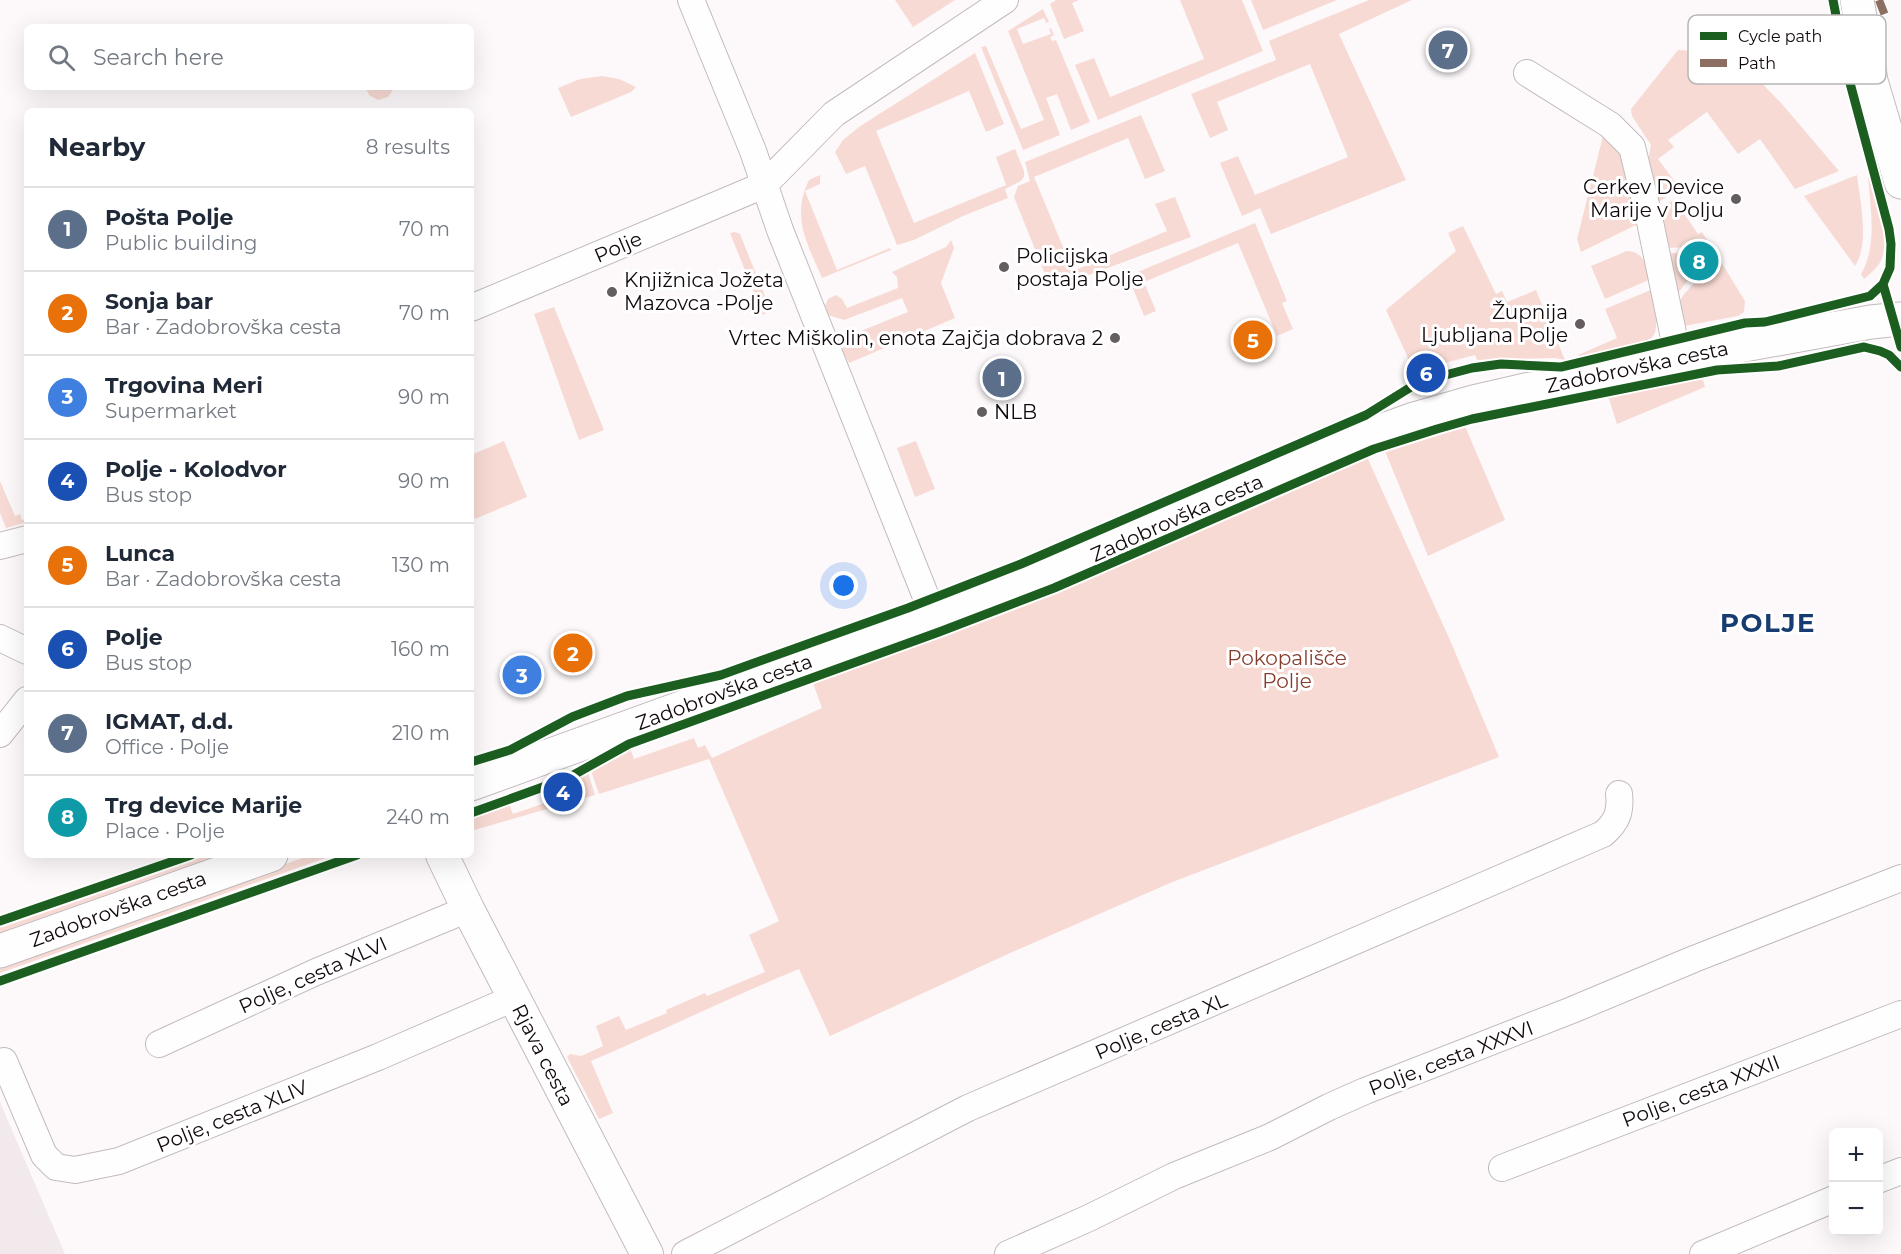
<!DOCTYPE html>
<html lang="en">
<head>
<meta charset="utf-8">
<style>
	:root { --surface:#fff; --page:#f2f2f3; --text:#1f2937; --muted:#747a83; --line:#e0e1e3; --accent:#0f766e }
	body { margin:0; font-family:Montserrat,sans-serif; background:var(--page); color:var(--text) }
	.controls { position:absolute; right:18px; bottom:18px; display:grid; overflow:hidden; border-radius:9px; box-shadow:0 6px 24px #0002 }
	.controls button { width:54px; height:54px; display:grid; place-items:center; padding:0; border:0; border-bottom:2px solid var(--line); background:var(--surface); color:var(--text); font:30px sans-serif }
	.you { position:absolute; left:844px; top:586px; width:21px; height:21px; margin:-15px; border:4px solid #fff; border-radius:50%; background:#1a73e8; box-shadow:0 0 0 9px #1a73e833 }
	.badge { display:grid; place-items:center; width:39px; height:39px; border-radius:50%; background:var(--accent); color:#fff; font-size:20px; font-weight:700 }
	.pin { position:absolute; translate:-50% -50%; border:3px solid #fff; box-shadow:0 2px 6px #0006 }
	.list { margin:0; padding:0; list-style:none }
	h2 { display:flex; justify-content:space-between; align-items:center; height:78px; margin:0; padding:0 24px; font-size:26px }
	h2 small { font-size:20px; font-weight:400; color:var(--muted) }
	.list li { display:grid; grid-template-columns:39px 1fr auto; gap:18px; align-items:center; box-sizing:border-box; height:84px; padding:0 24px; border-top:2px solid var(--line) }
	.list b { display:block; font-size:22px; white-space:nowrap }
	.list p { margin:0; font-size:20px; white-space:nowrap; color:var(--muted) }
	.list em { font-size:20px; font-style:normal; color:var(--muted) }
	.icon { flex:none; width:33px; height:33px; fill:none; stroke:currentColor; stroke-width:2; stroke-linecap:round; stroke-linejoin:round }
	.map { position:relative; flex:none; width:1901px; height:1254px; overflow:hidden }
	.search { position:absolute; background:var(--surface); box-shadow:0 6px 24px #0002; left:24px; top:24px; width:450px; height:66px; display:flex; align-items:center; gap:15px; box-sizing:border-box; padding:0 21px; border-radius:9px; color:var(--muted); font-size:22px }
	.panel { position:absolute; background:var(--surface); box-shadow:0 6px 24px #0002; left:24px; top:108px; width:450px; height:750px; border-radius:9px }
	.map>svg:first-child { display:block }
	.built { fill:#f2e9ed }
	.green { fill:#f7dad4 }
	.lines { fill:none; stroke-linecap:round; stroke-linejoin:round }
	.minor-casing { stroke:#c2bbbd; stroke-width:28 }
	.tertiary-casing { stroke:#c2bbbd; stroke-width:34 }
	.secondary-casing { stroke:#c2bbbd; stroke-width:35 }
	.minor { stroke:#fffefe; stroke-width:26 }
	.tertiary { stroke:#fffefe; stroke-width:32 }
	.secondary { stroke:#fffefe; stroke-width:33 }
	.quiet { stroke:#8d6e63; stroke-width:8; stroke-dasharray:15 8; stroke-linecap:butt }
	.cycleway-casing { stroke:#fff; stroke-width:13 }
	.cycleway { stroke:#1b5e20; stroke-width:9 }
	.poi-dot { fill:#645d60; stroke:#fff; stroke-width:2 }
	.labels { text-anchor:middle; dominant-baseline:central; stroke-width:6; stroke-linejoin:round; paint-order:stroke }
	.poi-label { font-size:20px; fill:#12090c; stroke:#fff; text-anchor:end }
	.street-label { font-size:20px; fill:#12090c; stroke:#fff }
	.park-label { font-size:20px; fill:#873d2d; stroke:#fff }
	.district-label { font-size:26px; font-weight:bold; letter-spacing:1.5px; fill:#173c71; stroke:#fff }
	.key { fill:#fff; stroke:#b8b5b6; stroke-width:1.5 }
	.key-label { font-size:16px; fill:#12090c }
</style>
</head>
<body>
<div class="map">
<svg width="1901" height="1254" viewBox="0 0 1901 1254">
	<rect width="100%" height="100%" fill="#fdf9fb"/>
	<path class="built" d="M0 1102 65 1254H0Z"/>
	<path class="green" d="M895 0H955L913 27Z
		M1056 0H1079L1072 3 1084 31 1064 39 1050 4Z
		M1180 0H1242L1263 51 1098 120 1075 65 1094 58 1110 97 1204 59Z
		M1251 0H1337L1263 30Z
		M1369 0H1412L1339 34 1406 180 1271 234 1260 208 1242 216 1220 163 1238 156 1255 195 1348 157 1310 64 1217 102 1228 130 1210 138 1191 94 1276 60 1269 41Z
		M1043 9 1049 22 1046 23 1044 18 1017 29 1023 44 1051 34 1049 29 1051 28 1054 35 1050 37 1052 41 1056 40 1090 122 1071 130 1057 94 1046 98 1060 135 1023 150 981 47 986 46 1021 129 1044 120 1008 31Z
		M1711 31 1782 104 1839 171 1795 189 1760 139 1738 154 1707 112 1668 140 1674 147 1658 159 1679 187 1658 203 1648 161 1651 145 1632 116 1631 109 1678 50 1696 51Z
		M975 53 1004 124 986 132 969 91 876 131 914 223 1006 185 996 157 1015 149 1024 171V177L1021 181 1005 189 1008 198 963 216 914 240 897 245 865 166 846 174 835 152 843 140 859 127Z
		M602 76 619 79 636 87 631 92 571 117 558 88 580 79Z
		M365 87H395L388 97 378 100 369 95Z
		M1141 115 1165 171 1145 179 1128 138 1034 177 1073 271 1167 231 1155 204 1175 197 1191 237 1051 289 1014 197 1018 186 1030 181 1025 162Z
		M1603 136 1622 155 1640 223 1581 252 1577 239Z
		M820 175V184L805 191 837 270 890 248 891 250 822 278C807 243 791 217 809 180Z
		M1857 175C1860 201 1870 243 1855 266L1804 196Z
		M1868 175C1875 199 1890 234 1882 258 1879 267 1871 273 1864 279L1861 274C1878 245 1870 207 1868 175Z
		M1674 199 1698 234 1702 232 1714 250 1710 253 1686 247 1667 248 1658 212Z
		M1255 223 1287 301 1282 303 1293 329 1277 336 1238 243 1144 282 1156 311 1144 316 1128 276Z
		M1463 226 1496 294 1502 291 1507 302 1536 290 1565 360 1555 358 1477 360 1475 355 1414 371 1386 310 1456 251 1448 233Z
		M735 232 740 234 771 311 763 315 730 233Z
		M951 240 954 248 941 283 955 318 849 363 842 351 846 337 908 312 902 298 844 320 828 315 825 306 828 299 836 295 842 299 847 308 898 288 897 277 892 272 946 247Z
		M1627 251C1644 252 1646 265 1651 279L1605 299 1591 266Z
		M1667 253H1684L1704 259 1676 296Z
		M1718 257 1745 301 1744 312 1738 316 1684 326 1678 303 1685 293Z
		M1653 289 1661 322 1656 323C1656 328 1656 333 1652 337 1642 350 1598 354 1581 357L1578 355 1617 338 1605 309Z
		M554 307 604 430 579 440 534 314Z
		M1699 378 1700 380H1703L1705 387 1617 424 1608 396Z
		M1465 426 1505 520 1428 556 1385 451Z
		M504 441 527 497 475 519 471 510V455Z
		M916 441 935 489 915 497 897 448Z
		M1367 457 1450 640 1499 757 1170 883 1008 954 830 1036 799 969C729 998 661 1031 591 1061L613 1113 599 1119 567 1057 570 1054 581 1056 603 1046 596 1026 619 1016 626 1030 667 1013 666 1010 705 993 707 996 765 972 749 935 779 921 709 759 599 794 591 771 616 755 630 748 634 759 694 738 698 748 705 745 712 758 822 708 813 683 1035 600 1134 559Z
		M0 481 15 516 20 514 22 520 27 519V522L6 528 0 513Z
		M588 772 595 795 471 831V817L509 804 513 814 568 795 565 784Z
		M209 855H229L0 936V927Z
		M311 855H334L0 973V965Z"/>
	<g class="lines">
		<defs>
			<path id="minor" d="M691 0 753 151 780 230 934 617
				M1527 73 1610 125 1632 147 1649 217 1678 357
				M471 308 764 185 834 114 1005 0
				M0 546 27 539
				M0 638 27 651
				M0 734 27 700
				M159 1044 316 972 468 909
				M4 1061 44 1155 56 1167 75 1170 119 1161 378 1057 514 998
				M1502 1168 1901 1014
				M1878 1180 1901 1171
				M685 1254 968 1108 1603 834C1617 822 1621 812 1619 794
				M1008 1254 1089 1218 1174 1176 1270 1137 1329 1107 1365 1091 1572 1010 1694 959 1901 878
				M1703 1254 1834 1199"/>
			<path id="tertiary" d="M442 855 468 909 647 1254"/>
			<path id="secondary" d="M1857 0 1871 81 1901 182
				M471 784 1042 577 1136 537 1337 447 1414 419 1473 402 1525 390 1592 378 1678 357 1871 322 1901 319
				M0 951 271 855"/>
		</defs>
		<use href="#minor" class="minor-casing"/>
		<use href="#tertiary" class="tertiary-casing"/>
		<use href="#secondary" class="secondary-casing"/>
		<use href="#minor" class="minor"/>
		<use href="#tertiary" class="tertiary"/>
		<use href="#secondary" class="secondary"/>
		<path class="quiet" d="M1879 0 1886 18"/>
		<defs>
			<path id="cycleway" d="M1833 0 1846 68 1889 229 1891 244 1890 268 1883 284 1901 347
				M471 762 510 750 572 717 627 696 721 675 908 608 1021 564 1366 415 1419 382 1472 368 1501 364 1561 367 1745 323 1765 322 1870 296 1883 284
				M471 813 568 778 629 744 939 632 1054 588 1374 449 1437 429 1472 419 1717 370 1778 366 1864 347 1880 351 1889 355 1901 367
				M0 921 191 855
				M0 981 357 855"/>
		</defs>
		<use href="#cycleway" class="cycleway-casing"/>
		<use href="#cycleway" class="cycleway"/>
	</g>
	<g class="poi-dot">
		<circle cx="1736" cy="199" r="6"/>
		<circle cx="1004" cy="267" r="6"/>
		<circle cx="612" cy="292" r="6"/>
		<circle cx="1580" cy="324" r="6"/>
		<circle cx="1115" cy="338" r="6"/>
		<circle cx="982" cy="412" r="6"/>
	</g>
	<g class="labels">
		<g class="poi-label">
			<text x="1724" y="187">Cerkev Device<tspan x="1724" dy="23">Marije v Polju</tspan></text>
			<text x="1016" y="256" text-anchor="start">Policijska<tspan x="1016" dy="23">postaja Polje</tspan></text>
			<text x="624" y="280" text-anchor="start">Knjižnica Jožeta<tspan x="624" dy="23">Mazovca -Polje</tspan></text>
			<text x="1568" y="312">Župnija<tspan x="1568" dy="23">Ljubljana Polje</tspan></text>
			<text x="1103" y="338">Vrtec Miškolin, enota Zajčja dobrava 2</text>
			<text x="994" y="412" text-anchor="start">NLB</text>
		</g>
		<g class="street-label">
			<text transform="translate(618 247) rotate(-23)">Polje</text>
			<text transform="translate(1637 367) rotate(-12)">Zadobrovška cesta</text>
			<text transform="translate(1177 518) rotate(-24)">Zadobrovška cesta</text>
			<text transform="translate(724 692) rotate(-20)">Zadobrovška cesta</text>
			<text transform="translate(118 909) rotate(-20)">Zadobrovška cesta</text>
			<text transform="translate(313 975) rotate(-24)">Polje, cesta XLVI</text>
			<text transform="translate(1161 1026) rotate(-23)">Polje, cesta XL</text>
			<text transform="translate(543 1055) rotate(63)">Rjava cesta</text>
			<text transform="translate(1451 1058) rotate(-21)">Polje, cesta XXXVI</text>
			<text transform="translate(1701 1091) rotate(-21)">Polje, cesta XXXII</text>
			<text transform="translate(232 1116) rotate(-22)">Polje, cesta XLIV</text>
		</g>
		<g class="park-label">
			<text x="1287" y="658">Pokopališče<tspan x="1287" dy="23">Polje</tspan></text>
		</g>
		<g class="district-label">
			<text x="1768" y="623">POLJE</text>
		</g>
	</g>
	<rect x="1688" y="15" width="198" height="69" rx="9" class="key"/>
	<rect x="1700" y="32" width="27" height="8" fill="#1b5e20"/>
	<rect x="1700" y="59" width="27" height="8" fill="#8d6e63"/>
	<g class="key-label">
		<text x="1738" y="42">Cycle path</text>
		<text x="1738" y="69">Path</text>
	</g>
</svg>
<div class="controls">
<button>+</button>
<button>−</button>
</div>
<div class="you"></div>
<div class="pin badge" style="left:1002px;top:378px;background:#5c6f8a">1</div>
<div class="pin badge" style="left:573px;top:653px;background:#e8710a">2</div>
<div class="pin badge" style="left:522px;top:675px;background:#3f7fe0">3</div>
<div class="pin badge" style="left:563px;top:792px;background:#1a4fb4">4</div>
<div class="pin badge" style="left:1253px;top:340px;background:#e8710a">5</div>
<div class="pin badge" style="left:1426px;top:373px;background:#1a4fb4">6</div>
<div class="pin badge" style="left:1448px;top:50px;background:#5c6f8a">7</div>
<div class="pin badge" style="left:1699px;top:261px;background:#0f9aa8">8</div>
<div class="search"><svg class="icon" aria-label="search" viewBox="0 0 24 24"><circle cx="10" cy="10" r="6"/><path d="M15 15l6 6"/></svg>Search here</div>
<section class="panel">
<h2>Nearby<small>8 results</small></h2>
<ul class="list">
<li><span class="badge" style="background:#5c6f8a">1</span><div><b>Pošta Polje</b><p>Public building</p></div><em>70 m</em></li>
<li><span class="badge" style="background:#e8710a">2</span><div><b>Sonja bar</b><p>Bar · Zadobrovška cesta</p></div><em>70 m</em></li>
<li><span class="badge" style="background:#3f7fe0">3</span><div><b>Trgovina Meri</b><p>Supermarket</p></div><em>90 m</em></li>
<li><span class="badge" style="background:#1a4fb4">4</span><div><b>Polje - Kolodvor</b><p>Bus stop</p></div><em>90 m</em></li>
<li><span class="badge" style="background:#e8710a">5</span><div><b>Lunca</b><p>Bar · Zadobrovška cesta</p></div><em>130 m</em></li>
<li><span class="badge" style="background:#1a4fb4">6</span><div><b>Polje</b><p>Bus stop</p></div><em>160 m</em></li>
<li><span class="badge" style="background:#5c6f8a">7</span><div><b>IGMAT, d.d.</b><p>Office · Polje</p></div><em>210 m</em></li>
<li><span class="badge" style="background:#0f9aa8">8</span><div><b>Trg device Marije</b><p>Place · Polje</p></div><em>240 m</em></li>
</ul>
</section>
</div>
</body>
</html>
